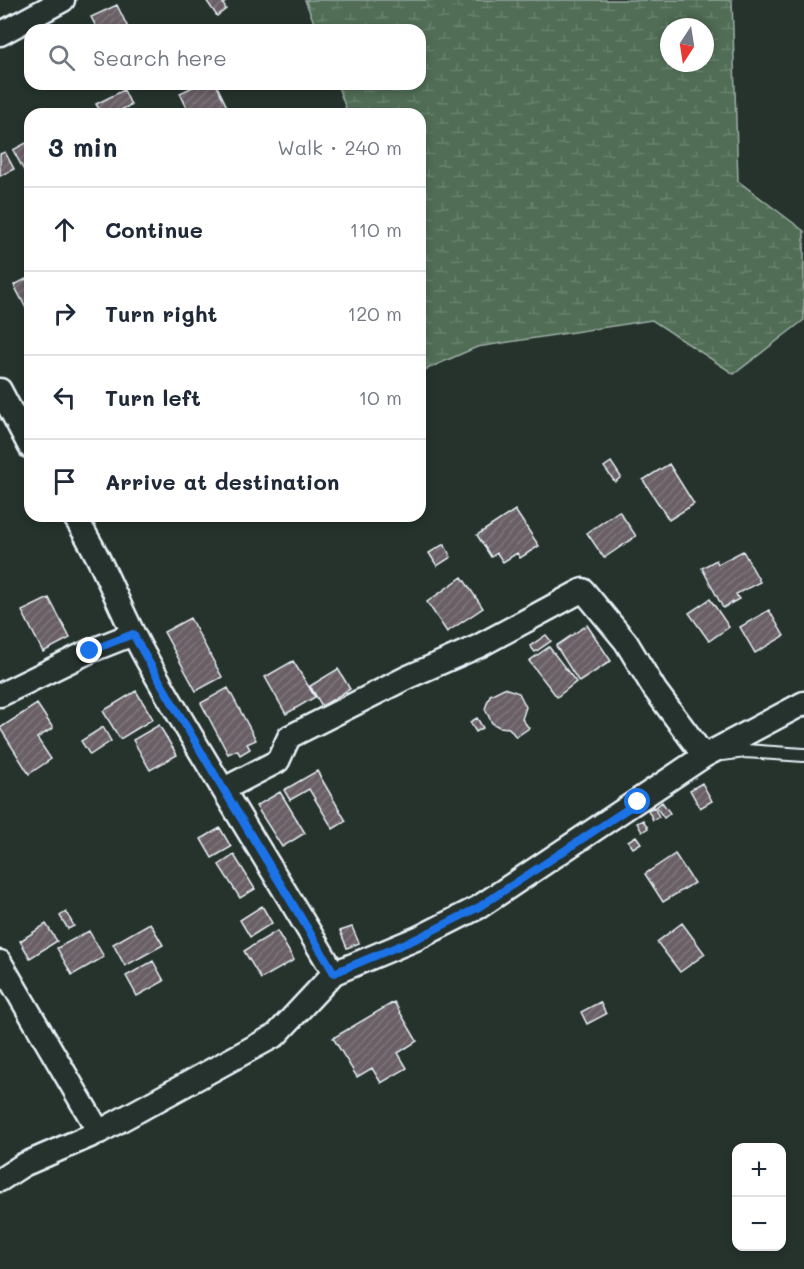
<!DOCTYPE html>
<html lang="en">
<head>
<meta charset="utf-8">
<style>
	:root { --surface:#fff; --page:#f2f2f3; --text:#1f2937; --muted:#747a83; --line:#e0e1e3 }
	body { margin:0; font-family:Mali,sans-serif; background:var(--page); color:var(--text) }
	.controls { position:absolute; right:18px; bottom:18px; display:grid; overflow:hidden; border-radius:12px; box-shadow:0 3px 9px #0003 }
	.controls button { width:54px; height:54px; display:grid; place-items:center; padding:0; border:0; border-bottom:2px solid var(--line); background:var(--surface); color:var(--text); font:30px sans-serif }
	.compass { position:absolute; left:660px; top:18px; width:54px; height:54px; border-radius:50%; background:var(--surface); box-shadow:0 3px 9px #0003; rotate:192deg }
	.stop { position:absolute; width:18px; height:18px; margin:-14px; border:4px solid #1a73e8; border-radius:50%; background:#fff }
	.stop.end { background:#1a73e8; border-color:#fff; box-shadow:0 2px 6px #0008 }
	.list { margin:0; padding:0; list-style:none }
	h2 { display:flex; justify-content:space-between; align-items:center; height:78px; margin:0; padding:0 24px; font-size:26px }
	h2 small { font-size:20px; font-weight:400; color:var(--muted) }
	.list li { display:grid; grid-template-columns:39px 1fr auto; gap:18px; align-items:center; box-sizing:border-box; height:84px; padding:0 24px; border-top:2px solid var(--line) }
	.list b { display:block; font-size:22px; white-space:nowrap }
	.list em { font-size:20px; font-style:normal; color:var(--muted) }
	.icon { flex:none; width:33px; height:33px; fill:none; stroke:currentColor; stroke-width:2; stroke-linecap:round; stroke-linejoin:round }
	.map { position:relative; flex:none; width:804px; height:1269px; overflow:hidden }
	.search { position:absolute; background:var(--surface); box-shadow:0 3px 9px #0003; left:24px; top:24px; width:402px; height:66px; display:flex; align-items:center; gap:15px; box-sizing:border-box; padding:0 21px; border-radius:18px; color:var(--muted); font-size:22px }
	.panel { position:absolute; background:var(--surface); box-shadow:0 3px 9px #0003; left:24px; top:108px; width:402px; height:414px; border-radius:18px }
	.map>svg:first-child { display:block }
	.wetland { fill:url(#wetland-marsh); stroke:#9cafa6; stroke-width:1.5; fill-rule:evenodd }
	.building { fill:url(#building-hatch); stroke:#e8f1f8; stroke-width:1.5 }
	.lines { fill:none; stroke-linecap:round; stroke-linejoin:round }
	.service-casing { stroke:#e8f1f8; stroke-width:16 }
	.minor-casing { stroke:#e8f1f8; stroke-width:27 }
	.service { stroke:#26332d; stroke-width:12 }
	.minor { stroke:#26332d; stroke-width:22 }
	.route { stroke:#1a73e8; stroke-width:8 }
</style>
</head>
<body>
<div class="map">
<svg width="804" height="1269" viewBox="0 0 804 1269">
	<defs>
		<pattern id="wetland-marsh" width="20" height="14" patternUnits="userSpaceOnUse" patternTransform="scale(1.5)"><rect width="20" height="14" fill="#516d55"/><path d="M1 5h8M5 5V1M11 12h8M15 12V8" fill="none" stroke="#6a826e"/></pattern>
		<pattern id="building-hatch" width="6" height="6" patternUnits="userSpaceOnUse" patternTransform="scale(1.5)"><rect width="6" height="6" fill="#695f65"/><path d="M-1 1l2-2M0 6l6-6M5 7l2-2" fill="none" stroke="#7e767c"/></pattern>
	</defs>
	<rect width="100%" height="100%" fill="#26332d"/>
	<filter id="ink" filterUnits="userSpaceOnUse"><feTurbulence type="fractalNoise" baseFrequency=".0167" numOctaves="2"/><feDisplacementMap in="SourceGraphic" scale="12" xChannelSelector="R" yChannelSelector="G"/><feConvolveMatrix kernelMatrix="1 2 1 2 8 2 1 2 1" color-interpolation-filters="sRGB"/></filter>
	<g filter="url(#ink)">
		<path class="wetland" d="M305 0H732L738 181 804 231V320L734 374 652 320 477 347 420 372V114H348L337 84H420V30H317ZM669 27H705V63H669Z"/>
		<path class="building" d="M206 0H228L223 4 226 9 217 16Z
			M117 5 129 30H98L91 17Z
			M199 84H216L227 107 212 114H190L180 93Z
			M124 90 131 105 113 114H102L96 104Z
			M30 141V174L27 176 13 150Z
			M5 152 14 169 0 176V154Z
			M30 277V314H29L14 285Z
			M611 462 621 477 615 482 604 467Z
			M669 464 694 504 669 520 643 480Z
			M515 510 539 546 520 558 517 553 503 562 497 553 491 557 477 535Z
			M619 511 636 536 604 558 587 533Z
			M444 544 451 557 437 566 429 553Z
			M743 551 760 582 736 594 739 599 723 608 702 568 716 560 718 564Z
			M462 577 483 608 447 632 427 602Z
			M49 598 70 638 43 652 22 611Z
			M710 599 729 627 709 641 689 613Z
			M769 610 784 636 755 653 740 627Z
			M190 618 222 677 196 691 164 632Z
			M587 625 611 661 579 682 556 646Z
			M546 635 551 641 535 652 530 646Z
			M549 647 576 682 557 697 529 661Z
			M293 661 315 697 286 714 265 677Z
			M338 669 350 689 322 706 310 686Z
			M228 688 256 740 247 744 250 749 240 755 237 750 228 754 201 703Z
			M504 688 519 693 526 707 522 719 529 728 516 737 509 728 499 727 492 723 485 709 490 695Z
			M136 691 153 719 120 739 103 711Z
			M37 704 53 728 37 738 51 759 29 774 0 728Z
			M477 718 483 728 476 732 470 722Z
			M159 725 177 755 150 770 133 740Z
			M103 727 111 741 90 755 81 741Z
			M317 771 346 821 333 829 309 789 290 800 284 790Z
			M702 783 712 801 700 808 690 790Z
			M280 792 305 833 282 847 256 806Z
			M662 802 670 813 664 818 656 807Z
			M654 807 659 817 653 820 648 810Z
			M643 820 648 828 642 832 637 823Z
			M220 828 231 847 212 858 201 839Z
			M636 836 641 843 633 848 628 841Z
			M675 854 694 883 663 902 645 874Z
			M234 855 255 889 240 898 219 865Z
			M262 906 272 923 250 937 240 920Z
			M66 912 74 926 68 929 60 916Z
			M150 923 163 945 125 966 113 944Z
			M682 923 705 954 680 972 657 942Z
			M46 924 57 941 30 958 20 941Z
			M352 927 359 943 347 948 340 931Z
			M89 931 104 957 72 975 57 948Z
			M277 931 294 960 261 979 244 951Z
			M153 961 164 981 137 996 126 976Z
			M394 1002 417 1041 398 1053 407 1068 381 1083 372 1068 357 1077 333 1038Z
			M600 1002 606 1014 587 1024 581 1012Z"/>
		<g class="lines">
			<defs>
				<path id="service" d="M722 754 745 751 804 755"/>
				<path id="minor" d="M0 34 63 0
					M0 390 30 447
					M74 516C104 561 120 612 146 658 206 765 272 868 334 973
					M0 695 90 651 133 634
					M224 789 278 761 289 737 408 677 479 646 583 590 626 642 655 690 704 756
					M0 962 99 1132
					M0 1180 23 1165 99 1132 276 1035 334 973 418 938 479 907 704 756 804 703"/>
			</defs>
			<use href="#service" class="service-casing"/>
			<use href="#minor" class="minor-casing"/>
			<use href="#service" class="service"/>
			<use href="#minor" class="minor"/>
		</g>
	</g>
	<g class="lines" filter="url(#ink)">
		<path class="route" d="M90 651 133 634C197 749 267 860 334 973L418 938 479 907 638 802"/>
	</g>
</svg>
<div class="controls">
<button>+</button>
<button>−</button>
</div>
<svg class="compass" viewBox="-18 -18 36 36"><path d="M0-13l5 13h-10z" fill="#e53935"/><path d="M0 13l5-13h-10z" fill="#747a83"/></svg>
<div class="stop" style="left:638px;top:802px"></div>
<div class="stop end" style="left:90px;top:651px"></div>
<div class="search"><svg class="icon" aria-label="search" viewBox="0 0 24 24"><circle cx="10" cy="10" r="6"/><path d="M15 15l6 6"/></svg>Search here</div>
<section class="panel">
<h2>3 min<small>Walk · 240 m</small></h2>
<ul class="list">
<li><svg class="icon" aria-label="ahead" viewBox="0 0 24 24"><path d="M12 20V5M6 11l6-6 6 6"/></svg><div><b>Continue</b></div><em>110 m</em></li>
<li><svg class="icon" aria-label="right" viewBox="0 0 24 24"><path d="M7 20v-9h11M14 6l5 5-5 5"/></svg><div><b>Turn right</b></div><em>120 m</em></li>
<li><svg class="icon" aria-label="left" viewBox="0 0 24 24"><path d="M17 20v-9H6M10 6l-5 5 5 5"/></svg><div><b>Turn left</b></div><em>10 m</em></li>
<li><svg class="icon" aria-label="arrive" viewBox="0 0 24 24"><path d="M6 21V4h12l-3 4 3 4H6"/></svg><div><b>Arrive at destination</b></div></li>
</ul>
</section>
</div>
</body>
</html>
